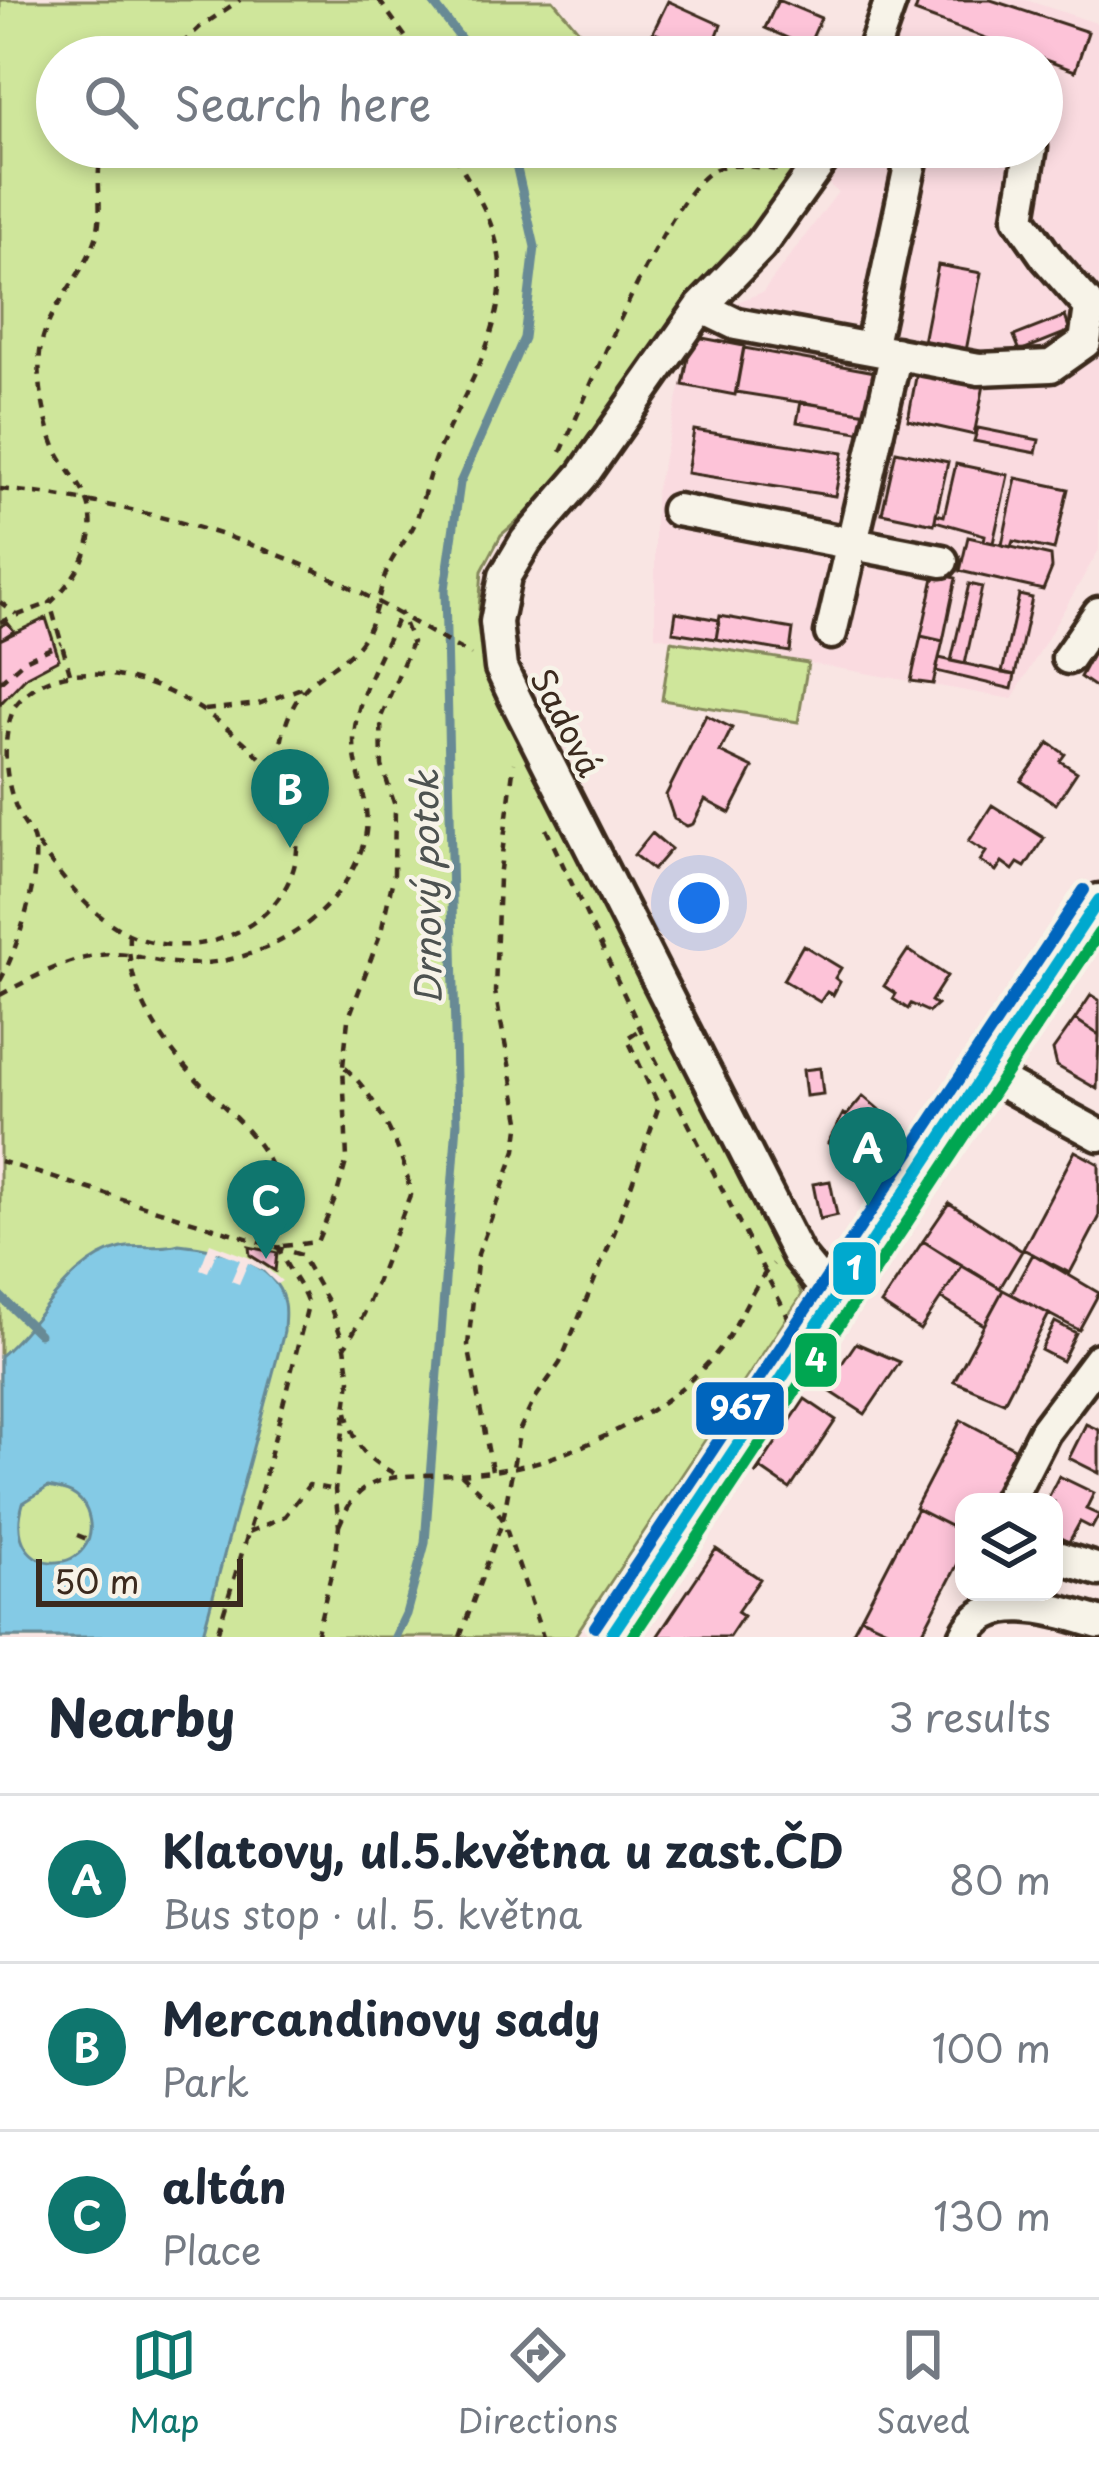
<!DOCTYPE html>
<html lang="en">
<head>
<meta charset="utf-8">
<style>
	:root { --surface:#fff; --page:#f6f6f7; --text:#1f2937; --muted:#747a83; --line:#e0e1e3; --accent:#0f766e }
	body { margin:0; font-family:"Playpen Sans",sans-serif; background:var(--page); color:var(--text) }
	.controls { position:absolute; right:36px; bottom:36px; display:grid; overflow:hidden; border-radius:24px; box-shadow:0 6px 18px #0003 }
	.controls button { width:108px; height:108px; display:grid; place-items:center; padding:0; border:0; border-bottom:3px solid var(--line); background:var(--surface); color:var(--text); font:60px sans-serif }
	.scale { position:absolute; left:36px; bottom:30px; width:207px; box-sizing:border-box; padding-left:12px; border:6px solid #3b2a1e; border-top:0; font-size:33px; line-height:42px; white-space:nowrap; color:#3b2a1e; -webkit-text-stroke:9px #f7f3e8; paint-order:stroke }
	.you { position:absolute; left:699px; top:903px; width:42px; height:42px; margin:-30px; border:9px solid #fff; border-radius:50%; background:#1a73e8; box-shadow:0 0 0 18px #1a73e833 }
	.badge { display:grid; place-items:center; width:78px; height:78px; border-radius:50%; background:var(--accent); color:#fff; font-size:39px; font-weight:700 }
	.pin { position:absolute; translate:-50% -99px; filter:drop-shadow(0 3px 6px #0008) }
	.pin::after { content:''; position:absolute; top:63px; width:42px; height:36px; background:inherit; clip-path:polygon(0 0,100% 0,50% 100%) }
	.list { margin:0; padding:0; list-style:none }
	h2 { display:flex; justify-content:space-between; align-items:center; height:156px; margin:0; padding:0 48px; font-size:51px }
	h2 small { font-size:39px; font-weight:400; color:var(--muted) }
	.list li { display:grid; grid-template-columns:78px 1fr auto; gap:36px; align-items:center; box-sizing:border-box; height:168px; padding:0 48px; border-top:3px solid var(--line) }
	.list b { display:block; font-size:45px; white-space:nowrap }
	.list p { margin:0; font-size:39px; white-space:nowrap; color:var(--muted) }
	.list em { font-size:39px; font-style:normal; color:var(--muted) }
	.icon { flex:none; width:66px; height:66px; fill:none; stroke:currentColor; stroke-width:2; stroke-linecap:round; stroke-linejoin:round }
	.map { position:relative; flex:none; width:1099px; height:1637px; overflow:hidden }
	.search { position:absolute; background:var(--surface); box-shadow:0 6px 18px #0003; left:36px; right:36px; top:36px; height:132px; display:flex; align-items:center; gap:30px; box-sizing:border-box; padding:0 42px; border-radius:66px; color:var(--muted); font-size:45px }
	.sheet { height:660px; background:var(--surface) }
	nav { display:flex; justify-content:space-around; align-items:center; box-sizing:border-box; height:168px; border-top:3px solid var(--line); background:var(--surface); font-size:33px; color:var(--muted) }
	nav a { display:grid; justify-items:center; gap:6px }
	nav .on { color:var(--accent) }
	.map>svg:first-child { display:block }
	.built { fill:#fadbe0 }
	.green { fill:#cfe69b; stroke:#85885c; stroke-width:3 }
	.water { fill:#84cae5; stroke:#678a95; stroke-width:3; fill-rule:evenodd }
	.pier { fill:#f9e5e3 }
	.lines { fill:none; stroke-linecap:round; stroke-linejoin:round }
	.stream { stroke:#678a95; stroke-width:9 }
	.building { fill:#fdc3d8; stroke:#3b2a1e; stroke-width:3 }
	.minor-casing { stroke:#3b2a1e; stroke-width:39 }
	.path { stroke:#3b2a1e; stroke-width:4.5; stroke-dasharray:9 9; stroke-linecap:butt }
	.minor { stroke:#f7f3e8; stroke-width:30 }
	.bus-1-casing { stroke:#f7f3e8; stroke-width:21 }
	.bus-2-casing { stroke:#f7f3e8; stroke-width:21 }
	.bus-3-casing { stroke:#f7f3e8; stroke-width:21 }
	.bus-1 { stroke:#00a9ce; stroke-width:12 }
	.bus-2 { stroke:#00a651; stroke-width:12 }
	.bus-3 { stroke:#0065bd; stroke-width:12 }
	.labels { text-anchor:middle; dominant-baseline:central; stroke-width:9; stroke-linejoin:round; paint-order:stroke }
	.street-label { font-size:33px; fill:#3b2a1e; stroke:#f7f3e8 }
	.water-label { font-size:36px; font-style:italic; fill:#4d5250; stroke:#f7f3e8 }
	.line-badge { stroke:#f7f3e8; stroke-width:4.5 }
	.badge-label { font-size:33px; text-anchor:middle; font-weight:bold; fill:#fff }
</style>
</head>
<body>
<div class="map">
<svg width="1099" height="1637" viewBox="0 0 1099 1637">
	<rect width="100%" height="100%" fill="#f9e5e3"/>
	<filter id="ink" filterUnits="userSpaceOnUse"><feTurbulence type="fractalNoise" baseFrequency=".00833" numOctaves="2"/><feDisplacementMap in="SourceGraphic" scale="24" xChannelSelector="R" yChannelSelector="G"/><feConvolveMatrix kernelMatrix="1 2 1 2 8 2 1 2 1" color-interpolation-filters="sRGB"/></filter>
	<g filter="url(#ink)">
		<path class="built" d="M900 0H1026L1099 24V550L1012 699 655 636V496L692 336 704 338 721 304 727 306 763 292 838 192 824 180 845 147H1042V57H879Z"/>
		<path class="green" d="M0 0H553L585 38 595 57H57V147H826L710 272 556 488 501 535 482 571 478 621 504 711 655 985 779 1238 802 1295 574 1637H0Z
			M671 641 808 663 798 722 662 700Z"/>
		<path class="water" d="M179 1244C215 1248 276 1259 284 1303 286 1312 284 1323 284 1332L202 1637H0V1356C39 1325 69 1259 122 1248 141 1244 159 1250 179 1244ZM48 1487C65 1490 80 1493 87 1511 110 1575 0 1586 23 1503Z"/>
		<path class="pier" d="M210 1243 258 1261 282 1281 277 1284 264 1271 248 1263 239 1284 231 1281 240 1260 217 1251 208 1272 200 1269Z"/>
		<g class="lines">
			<path class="stream" d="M431 0 475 57
				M0 1296 39 1334
				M395 1637 406 1614 425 1543 457 1123 445 589 460 483 524 338 535 247 512 147"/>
		</g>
		<path class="building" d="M778 0 821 18 808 47 765 28Z
			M919 0H991L1088 32 1075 71 915 12Z
			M668 1 721 25 716 38 721 41 717 51 711 48 707 57 653 32Z
			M674 42 695 51 692 57 669 53Z
			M871 147H899L896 156Z
			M938 265 981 273 965 356 922 347Z
			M1065 316 1070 331 1020 351 1014 336Z
			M692 336 744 346 735 395 683 385Z
			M744 348 875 372 867 413 736 392Z
			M917 372 984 385 974 435 908 420Z
			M801 402 867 413 864 433 797 422Z
			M978 428 1039 440 1036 453 974 441Z
			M694 430 843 453 835 496 687 473Z
			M896 451 948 462 934 524 882 513Z
			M956 464 1008 475 993 543 984 541 985 535 935 521 936 514 944 516Z
			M1016 478 1068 489 1054 550 1013 541 1011 547 1002 545Z
			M968 537 1051 556 1052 568 1043 590 960 571Z
			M935 573 956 578 943 641 921 636Z
			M969 584 982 587 965 664 951 661Z
			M1019 595 1032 598 1015 675 1002 673Z
			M676 612 719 620 716 639 673 632Z
			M720 616 793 629 790 652 716 639Z
			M46 618 59 659 27 676 0 704V640Z
			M7 622 14 631 0 640V627Z
			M921 636 943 641 933 684 911 681Z
			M1099 642V690L1080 677Z
			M939 658 1015 675 1012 689 936 671Z
			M706 715 732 728 720 752 753 768 730 813 705 800 693 824 687 826 674 819 666 795Z
			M1049 743 1065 754 1060 761 1077 772 1056 804 1021 781Z
			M992 805 1044 838 1025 867 1018 863 1013 870 1002 862 996 871 980 861 986 852 969 841Z
			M652 833 671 849 653 870 634 855Z
			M803 945 841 968 835 978 840 982 833 995 827 992 820 1002 783 980Z
			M908 950 947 976 931 1001 937 1005 929 1012 911 1004 908 1009 893 999 896 994 884 986Z
			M1091 995 1099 1000V1035L1075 1019Z
			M1075 1019 1099 1035 1097 1089 1057 1066 1053 1050Z
			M820 1068 823 1094 806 1096 803 1070Z
			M863 1096 897 1125 864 1171 828 1143 843 1114 846 1116Z
			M1075 1151 1099 1164V1218L1070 1273 1023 1249Z
			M830 1181 837 1215 820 1219 813 1184Z
			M949 1203 1022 1251 1000 1288 923 1241Z
			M923 1241 962 1266 920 1330 881 1304Z
			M249 1247 277 1253 275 1271 250 1255Z
			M1033 1254 1099 1293 1079 1330 1011 1294Z
			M962 1266 1003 1290 984 1325 941 1298Z
			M1003 1290 1049 1314 1004 1402 954 1381Z
			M1055 1322 1076 1333 1062 1361 1041 1350Z
			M856 1343 900 1362 865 1414 825 1388Z
			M805 1399 836 1420 790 1489 761 1469 755 1474Z
			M961 1420 1018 1450 991 1502H964V1533L915 1508Z
			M1086 1424 1099 1430V1473L1069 1458Z
			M1059 1476 1094 1493 1086 1509 1099 1515 1092 1528 1080 1522 1069 1542 1054 1535V1502H1046Z
			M917 1509 964 1533V1552L920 1637H904L861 1617Z
			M716 1549 760 1579 737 1612 743 1616 729 1637H657Z
			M861 1617 904 1637H850Z"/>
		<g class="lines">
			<defs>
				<path id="minor" d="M871 57 891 0
					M831 147 760 246 701 307 583 475 526 541 505 576 496 622 501 668 515 698 798 1255 836 1302
					M701 307 736 324 979 369 1051 366 1085 342 1090 307 1047 258 1019 218 1031 147
					M871 349 914 147
					M677 510 942 561
					M831 633 896 353
					M1068 658 1099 613
					M987 1074 1099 1135
					M1008 1502 1044 1432 1099 1359
					M1054 1556 1099 1570
					M610 1637 1099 900
					M965 1637C988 1586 1059 1611 1099 1623"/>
			</defs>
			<use href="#minor" class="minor-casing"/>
			<path class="path" d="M379 0 420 57
				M168 57 200 27 240 0
				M409 157 432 147
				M561 452C585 401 671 185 716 169 735 162 760 168 780 170
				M0 489C104 499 214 526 310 568 367 593 417 626 471 655
				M0 602 16 614
				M0 622 50 603
				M70 673 50 603C77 578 103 537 86 498 79 481 65 468 57 451 45 426 37 380 40 352 45 309 83 278 96 238 105 208 93 177 103 147
				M0 682 25 660 62 643
				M205 710 258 704 304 687
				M277 777C279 746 285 707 310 684 328 667 351 659 364 637 378 614 379 583 392 560 400 546 410 535 416 521 424 498 428 474 438 451 464 393 506 330 500 263 496 219 470 184 450 147
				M546 829 647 1043 789 1319
				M129 935C126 994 165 1048 205 1088 229 1112 257 1135 271 1166 275 1176 281 1191 282 1202 283 1216 274 1234 279 1248 285 1268 302 1284 308 1305L262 1488 216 1637
				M0 981C17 951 41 876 34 842 33 834 24 825 21 818 4 786 0 738 15 706 43 669 90 669 131 679 166 687 199 706 227 728 254 749 277 771 290 804 327 901 217 973 131 935 90 917 60 875 34 840
				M0 995C32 978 64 960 101 955 126 951 149 961 173 963 253 970 335 925 362 848 376 809 354 778 354 740 355 697 383 652 400 612
				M345 1068C373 1091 408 1157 410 1195L364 1314 345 1347
				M0 1161 301 1255 330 1306 345 1347 350 1380 335 1490 339 1526 336 1554 316 1637
				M283 1246 317 1242 336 1197 347 1159 343 1066 348 1020 381 932 394 874 395 806 382 766 381 717 412 642 400 612
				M347 1412C356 1450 367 1461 402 1477
				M492 1470 468 1345 478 1254 516 1150 520 1120 495 992 499 877 514 763
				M461 1474 492 1503 503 1520 543 1637
				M339 1526C346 1509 354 1493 372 1484 396 1473 427 1476 453 1474 483 1473 515 1469 544 1460 611 1439 683 1400 725 1342 742 1317 752 1286 773 1264
				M249 1532 285 1516 309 1485 335 1490
				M77 1535 87 1539
				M460 1637 503 1520 520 1429 534 1400 560 1363 615 1231 659 1106 627 1038 639 1030"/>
			<use href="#minor" class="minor"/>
			<defs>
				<path id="bus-1" d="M610 1637 1099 900"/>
				<path id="bus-2" d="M632 1637 1099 933"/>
				<path id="bus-3" d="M595 1627 1084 890"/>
			</defs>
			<use href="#bus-1" class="bus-1-casing"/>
			<use href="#bus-2" class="bus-2-casing"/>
			<use href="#bus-3" class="bus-3-casing"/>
			<use href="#bus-1" class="bus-1"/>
			<use href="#bus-2" class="bus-2"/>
			<use href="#bus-3" class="bus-3"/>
		</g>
	</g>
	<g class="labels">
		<g class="street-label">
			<text transform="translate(568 722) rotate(63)">Sadová</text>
		</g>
		<g class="water-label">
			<text transform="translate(425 887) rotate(-91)">Drnový potok</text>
		</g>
	</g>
	<g class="line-badge">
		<rect x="831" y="1240" width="47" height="57" rx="12" fill="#00a9ce"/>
		<rect x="793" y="1331" width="46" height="58" rx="12" fill="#00a651"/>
		<rect x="694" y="1380" width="92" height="57" rx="12" fill="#0065bd"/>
	</g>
	<g class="badge-label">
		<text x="854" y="1280">1</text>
		<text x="816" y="1372">4</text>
		<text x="740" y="1420">967</text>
	</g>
</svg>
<div class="controls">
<button><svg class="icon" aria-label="layers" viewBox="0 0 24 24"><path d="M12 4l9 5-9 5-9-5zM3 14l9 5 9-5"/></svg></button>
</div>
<div class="scale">50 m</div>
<div class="you"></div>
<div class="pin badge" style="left:868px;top:1206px">A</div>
<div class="pin badge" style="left:290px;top:848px">B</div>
<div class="pin badge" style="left:266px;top:1259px">C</div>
<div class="search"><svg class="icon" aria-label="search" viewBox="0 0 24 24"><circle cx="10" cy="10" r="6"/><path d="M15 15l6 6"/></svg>Search here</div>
</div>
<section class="sheet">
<h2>Nearby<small>3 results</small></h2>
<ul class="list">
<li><span class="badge">A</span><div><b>Klatovy, ul.5.května u zast.ČD</b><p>Bus stop · ul. 5. května</p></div><em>80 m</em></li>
<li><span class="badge">B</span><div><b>Mercandinovy sady</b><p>Park</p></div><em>100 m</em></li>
<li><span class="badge">C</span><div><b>altán</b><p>Place</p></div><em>130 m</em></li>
</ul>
</section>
<nav>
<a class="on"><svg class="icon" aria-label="map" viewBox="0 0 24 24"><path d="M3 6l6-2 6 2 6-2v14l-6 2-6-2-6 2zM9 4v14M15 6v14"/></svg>Map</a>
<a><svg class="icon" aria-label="directions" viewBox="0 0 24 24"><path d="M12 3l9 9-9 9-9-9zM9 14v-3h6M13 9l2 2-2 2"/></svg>Directions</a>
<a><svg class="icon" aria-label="saved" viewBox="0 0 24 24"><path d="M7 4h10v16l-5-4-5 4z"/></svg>Saved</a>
</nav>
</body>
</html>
